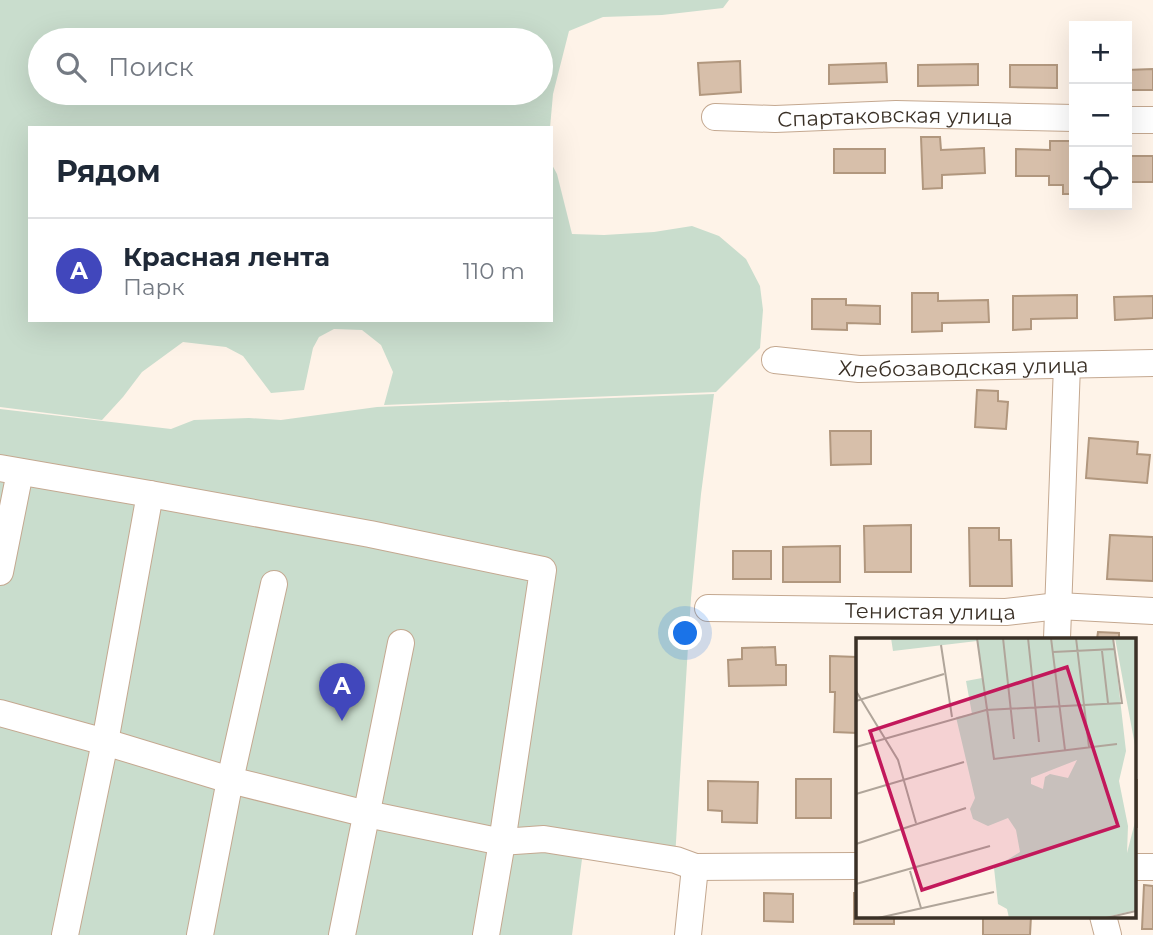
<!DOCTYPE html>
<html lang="ru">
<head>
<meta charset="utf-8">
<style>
	:root { --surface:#fff; --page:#f2f2f3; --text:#1f2937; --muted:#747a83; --line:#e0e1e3; --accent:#4147bc }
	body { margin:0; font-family:Montserrat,sans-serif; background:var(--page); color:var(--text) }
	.controls { position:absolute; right:21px; top:21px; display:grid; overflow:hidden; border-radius:0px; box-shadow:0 7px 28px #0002 }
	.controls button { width:63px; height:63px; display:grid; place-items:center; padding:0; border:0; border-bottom:2px solid var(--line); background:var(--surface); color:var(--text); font:35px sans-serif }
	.you { position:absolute; left:686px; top:634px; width:24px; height:24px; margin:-18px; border:5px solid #fff; border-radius:50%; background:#1a73e8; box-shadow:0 0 0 10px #1a73e833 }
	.badge { display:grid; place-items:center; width:46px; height:46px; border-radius:50%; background:var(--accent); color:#fff; font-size:23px; font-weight:700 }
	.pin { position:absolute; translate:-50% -58px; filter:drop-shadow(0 2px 4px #0008) }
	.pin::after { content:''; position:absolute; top:37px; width:24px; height:21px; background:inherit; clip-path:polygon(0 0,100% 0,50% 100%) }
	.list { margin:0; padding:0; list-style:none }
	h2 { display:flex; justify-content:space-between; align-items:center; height:91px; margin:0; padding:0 28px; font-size:30px }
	h2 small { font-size:23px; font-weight:400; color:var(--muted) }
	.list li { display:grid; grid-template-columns:46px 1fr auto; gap:21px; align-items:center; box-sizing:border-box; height:105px; padding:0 28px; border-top:2px solid var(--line) }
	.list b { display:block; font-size:26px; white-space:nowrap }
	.list p { margin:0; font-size:23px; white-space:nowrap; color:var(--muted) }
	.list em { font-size:23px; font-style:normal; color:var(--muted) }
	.icon { flex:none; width:38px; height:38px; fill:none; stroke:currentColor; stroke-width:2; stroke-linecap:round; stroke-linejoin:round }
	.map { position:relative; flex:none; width:1153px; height:935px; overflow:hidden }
	.search { position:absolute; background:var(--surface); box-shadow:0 7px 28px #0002; left:28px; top:28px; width:525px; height:77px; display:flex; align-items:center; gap:18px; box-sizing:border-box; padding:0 24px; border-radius:38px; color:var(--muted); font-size:26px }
	.panel { position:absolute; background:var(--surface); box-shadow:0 7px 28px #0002; left:28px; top:126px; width:525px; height:196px; border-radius:0px }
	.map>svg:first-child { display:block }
	.green { fill:#c9ddcd; fill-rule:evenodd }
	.building { fill:#d7bfaa; stroke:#b1977e; stroke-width:2 }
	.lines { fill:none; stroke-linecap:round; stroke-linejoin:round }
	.minor-casing { stroke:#c4a890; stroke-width:28 }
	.minor { stroke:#fff; stroke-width:26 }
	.labels { text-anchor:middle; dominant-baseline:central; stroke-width:6; stroke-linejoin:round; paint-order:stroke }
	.street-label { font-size:21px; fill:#3a3026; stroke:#fff }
	.inset-road { fill:none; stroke:#b0a59a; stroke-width:2 }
	.view { fill:#c2185b; fill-opacity:0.15; stroke:#c2185b; stroke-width:3.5 }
	.inset-edge { fill:none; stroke:#3a3026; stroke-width:3.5 }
</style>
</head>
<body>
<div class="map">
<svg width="1153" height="935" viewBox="0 0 1153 935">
	<rect width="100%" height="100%" fill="#fef3e8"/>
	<path class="green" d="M0 0H729L723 8 662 15 603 17 569 31 553 94 550 128H30V320H551V163L557 174 572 234 604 235 654 232 692 226 719 236 746 259 760 286 763 310 760 348 716 392 384 405 393 372 381 345 362 330 334 329 319 337 313 348 304 390 271 393 243 356 226 347 183 342 142 372 123 397 102 420 0 407ZM40 40H541V93H40Z
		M714 394 701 494 691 598 675 858 584 844 572 935H0V409L171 429 194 420 249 418 281 420 377 407Z"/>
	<path class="building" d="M740 61 741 92 700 95 698 63Z
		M886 63 887 82 829 84V65Z
		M978 64V85L918 86V65Z
		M1010 65H1057V88L1010 87Z
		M1153 69V90H1127V70Z
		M921 137H940L941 150 984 148 985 173 942 175V188L923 189Z
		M1050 141H1074V194H1063V185H1049V176H1016V149L1050 150Z
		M834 149H885V173H834Z
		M1127 156H1153V182H1127Z
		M912 293H938V301L988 300 989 322 942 323V331L912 332Z
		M1077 295V318L1031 319V329L1013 330V296Z
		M1153 296V318L1115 320 1114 297Z
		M812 299H846V305L880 306V324L847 323V330L812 329Z
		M977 390 998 391V401L1008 402 1006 429 975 427Z
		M830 431H871V464L831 465Z
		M1089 438 1138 442 1137 454 1150 455 1147 483 1086 478Z
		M911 525V572H865L864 526Z
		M969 528H999V540H1011L1012 586H970Z
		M1110 535 1153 537V581L1107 579Z
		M840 546V582H783V547Z
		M733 551H771V579H733Z
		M1098 632 1119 633V639H1097Z
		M775 647 776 665H786V685L729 686 728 660 742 659V648Z
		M830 656 857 657V733L834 732 835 692H830Z
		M796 779H831V818H796Z
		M1134 780H1137V827H1134Z
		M708 781 758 782 757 823 722 822V811L708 810Z
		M1144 885 1153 886V929H1142Z
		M764 893 793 894V922L764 921Z
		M854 893H857V916H894V924H854Z
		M983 916H1031L1030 935H983Z"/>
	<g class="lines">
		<defs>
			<g id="minor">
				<path id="s1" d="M715 117 775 119 896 114 1074 118"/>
				<path d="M1127 120H1153"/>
				<path id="s2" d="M775 360 859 369 1153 363"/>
				<path d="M0 468 150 494 370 534 543 570 502 842 486 935"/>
				<path d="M0 572 20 472"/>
				<path id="s3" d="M708 608 1006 612 1058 606 1153 611"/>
				<path d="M1057 639 1067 365"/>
				<path d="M0 713 105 742 230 780 367 814 502 842 544 839 676 860 695 867 857 866"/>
				<path d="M1134 867H1153"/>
				<path d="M1103 916 1108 935"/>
				<path d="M65 935 105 742 150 494"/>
				<path d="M200 935 230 780 274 584"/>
				<path d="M342 935 401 643"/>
				<path d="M688 935 695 867"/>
			</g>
		</defs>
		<use href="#minor" class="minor-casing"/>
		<use href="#minor" class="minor"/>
	</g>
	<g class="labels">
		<g class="street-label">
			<text stroke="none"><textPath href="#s1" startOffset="180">Спартаковская улица</textPath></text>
			<text stroke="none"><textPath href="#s2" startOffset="189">Хлебозаводская улица</textPath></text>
			<text stroke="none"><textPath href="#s3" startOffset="222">Тенистая улица</textPath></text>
		</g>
	</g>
	<g transform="translate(856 638)">
		<rect width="280" height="280" fill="#fef3e8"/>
		<path d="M35 0H257L270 113 263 143 272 188 271 215 279 184 280 113 259 0H280V272L246 280H153L151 271 142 266 138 230 164 214 160 192 152 180 132 188 117 181 114 171 119 160 100 79 116 76 110 43 126 40 121 3 37 13ZM221 122 212 140 194 136 189 139 187 151 175 146V140Z" fill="#c9ddcd" fill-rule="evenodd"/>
		<path class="inset-road" d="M121 0 138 121 261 106M147 0 158 101M172 0 183 104M195 0 209 112M220 0 233 109M85 7 96 79M246 13 252 65M197 14 259 11M0 53 42 122 60 185M0 63 88 36M0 109 130 72 266 65 257 0M0 156 108 124M0 206 110 170M54 233 65 270M0 246 134 208M22 280 138 254M250 280 280 273"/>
		<path class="view" d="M211 29 262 188 66 252 14 93Z"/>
		<rect width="280" height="280" class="inset-edge"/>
	</g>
</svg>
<div class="controls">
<button>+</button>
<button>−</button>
<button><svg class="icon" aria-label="locate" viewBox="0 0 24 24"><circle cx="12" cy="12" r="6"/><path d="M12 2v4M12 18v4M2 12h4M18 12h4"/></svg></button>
</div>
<div class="you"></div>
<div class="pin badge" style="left:342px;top:721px">A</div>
<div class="search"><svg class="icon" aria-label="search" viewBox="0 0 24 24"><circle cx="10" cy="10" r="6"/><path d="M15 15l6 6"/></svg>Поиск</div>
<section class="panel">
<h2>Рядом<small></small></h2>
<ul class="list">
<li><span class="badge">A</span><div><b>Красная лента</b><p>Парк</p></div><em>110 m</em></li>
</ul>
</section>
</div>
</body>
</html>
